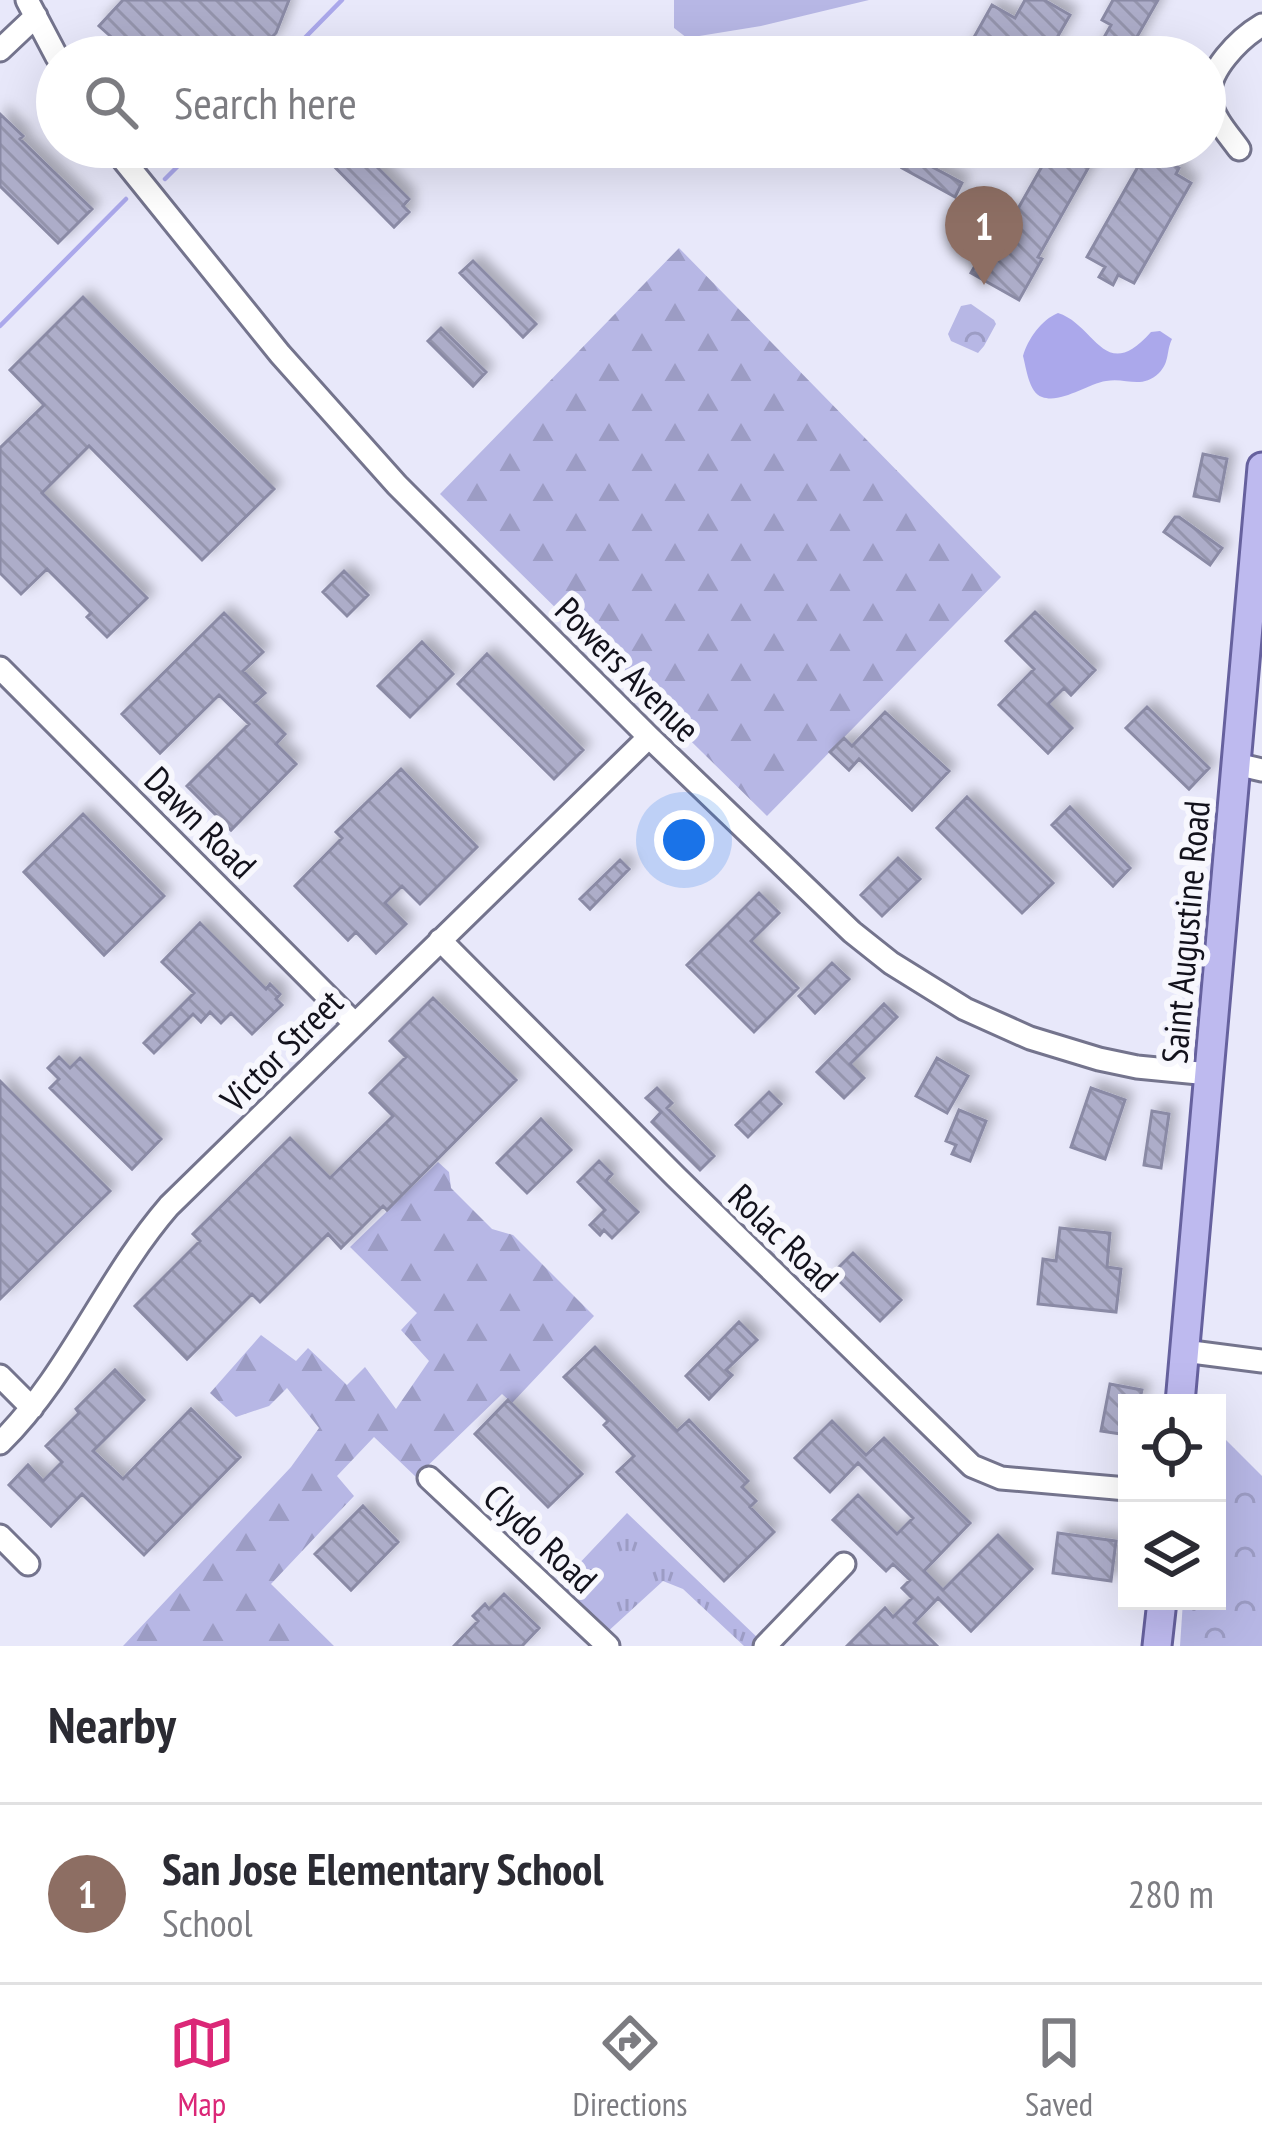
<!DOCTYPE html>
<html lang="en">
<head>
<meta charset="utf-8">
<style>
	:root { --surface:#fff; --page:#f2f2f3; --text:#2b2b33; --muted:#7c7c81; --line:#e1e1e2; --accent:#db2777 }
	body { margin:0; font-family:"PT Sans Narrow",sans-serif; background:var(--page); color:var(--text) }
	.controls { position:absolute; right:36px; bottom:36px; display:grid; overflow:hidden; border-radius:0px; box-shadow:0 12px 48px #0002 }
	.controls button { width:108px; height:108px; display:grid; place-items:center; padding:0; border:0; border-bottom:3px solid var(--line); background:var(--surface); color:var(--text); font:60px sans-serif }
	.you { position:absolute; left:684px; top:840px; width:42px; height:42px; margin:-30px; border:9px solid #fff; border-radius:50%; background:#1a73e8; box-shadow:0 0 0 18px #1a73e833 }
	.badge { display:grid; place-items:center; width:78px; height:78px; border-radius:50%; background:var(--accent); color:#fff; font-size:39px; font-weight:700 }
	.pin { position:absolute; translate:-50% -99px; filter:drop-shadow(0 3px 6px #0008) }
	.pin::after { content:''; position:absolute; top:63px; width:42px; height:36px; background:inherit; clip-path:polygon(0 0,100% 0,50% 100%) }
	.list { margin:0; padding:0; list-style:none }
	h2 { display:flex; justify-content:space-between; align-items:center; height:156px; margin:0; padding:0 48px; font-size:51px }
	h2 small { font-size:39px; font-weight:400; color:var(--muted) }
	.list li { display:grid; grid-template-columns:78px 1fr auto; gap:36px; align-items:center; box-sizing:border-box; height:180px; padding:0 48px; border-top:3px solid var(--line) }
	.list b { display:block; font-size:45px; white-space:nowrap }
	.list p { margin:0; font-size:39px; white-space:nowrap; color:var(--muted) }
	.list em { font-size:39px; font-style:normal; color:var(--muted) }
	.icon { flex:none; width:66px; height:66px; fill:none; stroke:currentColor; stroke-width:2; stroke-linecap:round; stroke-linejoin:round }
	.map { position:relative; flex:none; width:1262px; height:1646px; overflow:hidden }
	.search { position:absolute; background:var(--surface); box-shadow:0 12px 48px #0002; left:36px; right:36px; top:36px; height:132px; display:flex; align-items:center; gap:30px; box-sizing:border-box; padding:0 42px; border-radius:66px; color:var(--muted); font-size:45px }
	.sheet { height:336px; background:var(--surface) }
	nav { display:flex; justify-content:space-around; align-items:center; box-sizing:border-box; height:168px; border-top:3px solid var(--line); background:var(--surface); font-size:33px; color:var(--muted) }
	nav a { display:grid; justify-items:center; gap:6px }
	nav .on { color:var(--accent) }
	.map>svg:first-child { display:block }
	.grass { fill:url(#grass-tufts) }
	.forest { fill:url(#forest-firs) }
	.park { fill:url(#park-crowns) }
	.pitch { fill:#b7b7e5 }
	.water { fill:#aba8eb }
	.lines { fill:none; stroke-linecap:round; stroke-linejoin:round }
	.stream { stroke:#aba8eb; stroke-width:4.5 }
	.building { fill:url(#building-back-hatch); stroke:#8a8aa5; stroke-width:3; filter:url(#shadow) }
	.minor-casing { stroke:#74748d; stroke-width:27 }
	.major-casing { stroke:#66619e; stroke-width:33 }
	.minor { stroke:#fff; stroke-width:21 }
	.major { stroke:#bebaef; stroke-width:27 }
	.labels { text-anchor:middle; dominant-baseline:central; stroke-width:12; stroke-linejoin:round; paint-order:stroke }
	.street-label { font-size:36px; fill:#13121c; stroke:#f7f7fd }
</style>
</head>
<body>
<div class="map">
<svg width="1262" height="1646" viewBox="0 0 1262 1646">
	<defs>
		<pattern id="grass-tufts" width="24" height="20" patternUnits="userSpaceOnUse" patternTransform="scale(3)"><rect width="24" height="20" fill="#b7b7e5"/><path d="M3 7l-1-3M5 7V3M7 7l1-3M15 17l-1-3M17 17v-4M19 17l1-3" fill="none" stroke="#9c9cc4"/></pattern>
		<pattern id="forest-firs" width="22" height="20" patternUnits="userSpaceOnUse" patternTransform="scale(3)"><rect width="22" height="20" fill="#b7b7e5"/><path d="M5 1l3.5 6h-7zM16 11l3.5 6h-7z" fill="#9c9cc4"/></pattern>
		<pattern id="park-crowns" width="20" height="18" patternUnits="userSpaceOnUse" patternTransform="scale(3)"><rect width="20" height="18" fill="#b7b7e5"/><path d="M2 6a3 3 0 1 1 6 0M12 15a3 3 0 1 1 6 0" fill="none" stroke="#9c9cc4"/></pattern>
		<pattern id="building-back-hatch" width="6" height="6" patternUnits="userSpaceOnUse" patternTransform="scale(3)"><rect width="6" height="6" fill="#adadc9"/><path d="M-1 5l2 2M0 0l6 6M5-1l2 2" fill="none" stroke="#9494ac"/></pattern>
		<filter id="shadow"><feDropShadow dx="7" dy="-7" stdDeviation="6" flood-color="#0004"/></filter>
	</defs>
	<rect width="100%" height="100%" fill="#e8e8fa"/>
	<path class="grass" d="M627 1513 760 1640 753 1646H744L683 1589 663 1581 604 1635 556 1588Z"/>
	<path class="forest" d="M679 248 1001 577 767 816 440 494Z
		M438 1162 449 1172 451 1188 492 1229 513 1235 594 1316 512 1403 502 1394 416 1477 374 1437 337 1476 354 1496 271 1584 334 1646H123L291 1467 319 1428 287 1388 269 1406 236 1417 210 1393 261 1335 296 1361 308 1348 347 1385 365 1367 396 1409 429 1361 401 1330 417 1313 350 1247Z"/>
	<path class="park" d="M971 304 994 320 996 324 984 346 978 353 951 341 948 334 961 306Z
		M1217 1431 1262 1476V1646H1180L1183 1601H1217Z"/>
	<path class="pitch" d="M674 0H869L761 26 687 38 674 28Z"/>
	<path class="water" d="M1058 313C1096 325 1104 385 1151 332L1160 331 1172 339C1166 351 1170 362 1159 373 1141 390 1126 377 1106 381 1087 384 1061 404 1042 397 1029 393 1026 367 1023 356 1028 339 1041 320 1058 313Z"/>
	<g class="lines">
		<path class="stream" d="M286 57 342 0
			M165 179 197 147
			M0 326 126 199"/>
	</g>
	<path class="building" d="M123 0H289L276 33 252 57H105L118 43 99 26Z
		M1025 0H1044L1070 15 1046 57H963L992 5 1015 18Z
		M1113 0H1158L1130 49 1144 57H1093L1111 25 1102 20Z
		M0 114 23 136 20 139 92 209 58 243 0 186Z
		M315 147H357L409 199 403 206 409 212 394 227Z
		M1053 147H1100L1038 257 1042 259 1019 300 971 273 994 232 999 242Z
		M910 155 962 183 955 197 902 168Z
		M1144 156 1162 166 1166 160 1179 168 1176 174 1191 183 1134 283 1118 275 1113 285 1099 277 1105 267 1087 257Z
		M473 261 536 324 523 337 460 273Z
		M83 297 274 489 202 560 89 446 42 493 147 598 107 637 87 617 91 613 47 569 21 594 0 573V448L44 405 10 370Z
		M441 328 486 372 473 386 428 341Z
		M1203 454 1227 459 1219 501 1194 496Z
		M1175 517H1179L1222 548 1210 565 1164 532Z
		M344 571 368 595 347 616 323 592Z
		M1035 612 1095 670 1071 695 1064 688 1048 704 1072 728 1048 753 999 705 1034 669 1006 641Z
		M224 613 263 652 243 671 265 693 254 703 285 734 276 744 296 764 231 830 187 786 249 724 219 695 160 753 122 714Z
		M422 642 453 674 410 717 378 686Z
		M487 654 583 750 554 779 458 684Z
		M1147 707 1209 768 1189 789 1126 728Z
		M885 712 949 771 912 810 859 759 849 770 830 752 844 738 852 746Z
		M401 769 477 847 420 904 402 886 385 903 406 924 376 953 356 932 348 940 295 886 342 838 336 832Z
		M967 797 1053 883 1022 913 937 828Z
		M1070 807 1130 868 1113 886 1052 825Z
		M83 814 164 896 104 955 24 872Z
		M898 858 920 879 882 916 861 895Z
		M620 860 629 869 590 909 580 899Z
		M759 893 779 913 751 941 798 988 754 1032 687 965Z
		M200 923 266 989 270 984 280 994 276 999 282 1005 252 1034 231 1013 221 1023 210 1012 201 1022 193 1014 154 1053 144 1043 194 993 162 962Z
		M832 963 849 979 815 1013 799 996Z
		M433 998 516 1080 387 1210 383 1206 341 1248 328 1234 260 1302 252 1294 187 1359 135 1306 200 1241 193 1234 290 1138 330 1178 393 1116 370 1093 406 1057 390 1041Z
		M884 1004 897 1017 850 1064 864 1078 844 1098 817 1072Z
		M59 1057 70 1068 80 1058 161 1139 132 1169 50 1088 59 1079 48 1068Z
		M937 1058 968 1076 947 1113 916 1096Z
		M0 1081 110 1191 0 1299Z
		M657 1088 672 1103 667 1108 714 1156 700 1170 652 1122 661 1112 646 1098Z
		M1091 1088 1125 1100 1105 1159 1071 1147Z
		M769 1092 781 1104 748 1137 736 1125Z
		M959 1110 986 1121 970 1161 952 1154 956 1145 946 1141Z
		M1152 1111 1169 1114 1161 1168 1144 1165Z
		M541 1119 571 1150 527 1193 497 1163Z
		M599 1161 612 1174 606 1181 638 1212 612 1238 604 1230 600 1235 590 1225 605 1210 578 1182Z
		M1060 1228 1110 1233 1107 1267 1121 1269 1116 1312 1038 1304 1043 1259 1056 1261Z
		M853 1253 901 1300 880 1321 832 1274Z
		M739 1322 757 1340 726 1370 732 1375 709 1399 686 1376Z
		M595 1347 677 1431 689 1420 748 1481 742 1487 756 1501 750 1507 774 1532 724 1581 617 1472 634 1456 604 1425 608 1421 564 1377Z
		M115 1370 144 1400 93 1451 123 1479 191 1409 240 1457 144 1555 82 1494 51 1526 9 1485 28 1465 43 1481 62 1462 46 1446 79 1413 76 1409Z
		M1110 1384 1142 1390 1139 1403H1127V1435L1101 1431Z
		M508 1400 582 1474 548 1507 475 1434Z
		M832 1421 866 1455 884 1438 970 1523 924 1571 943 1590 998 1535 1032 1569 971 1631 938 1598 914 1623 937 1646H847L885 1608 893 1617 912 1598 902 1588 910 1580 893 1564 886 1571 833 1520 858 1495 897 1534 913 1518 858 1463 830 1492 795 1458Z
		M363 1506 398 1542 351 1590 315 1554Z
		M1058 1533 1116 1541 1111 1581 1053 1573Z
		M504 1594 539 1628 522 1646H454L478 1621 473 1616 485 1604 489 1609Z"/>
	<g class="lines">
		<defs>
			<path id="minor" d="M27 0 57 57
				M0 50 36 16
				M113 147 280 354 397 485 649 737 852 932 891 963 965 1009 1030 1038 1099 1059 1137 1067 1209 1074
				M1239 149C1229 135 1213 118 1210 100 1205 72 1240 38 1262 25
				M0 668 354 1023
				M1236 764 1262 770
				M440 940 676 1177 972 1466 1001 1478 1127 1489
				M1184 1351 1262 1361
				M0 1376 32 1408
				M0 1443C70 1374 105 1280 169 1206L649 737
				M429 1478 608 1646
				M0 1536 28 1564
				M765 1646 844 1564"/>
			<path id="major" d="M1180 1403 1262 467
				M1157 1646 1162 1601"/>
		</defs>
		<use href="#minor" class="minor-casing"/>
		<use href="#major" class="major-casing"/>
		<use href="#minor" class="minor"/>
		<use href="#major" class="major"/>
	</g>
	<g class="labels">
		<g class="street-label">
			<text transform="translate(628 669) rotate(45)">Powers Avenue</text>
			<text transform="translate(201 822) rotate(45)">Dawn Road</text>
			<text transform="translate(1185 932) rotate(-85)">Saint Augustine Road</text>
			<text transform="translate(281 1050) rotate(-45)">Victor Street</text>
			<text transform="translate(784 1237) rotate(44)">Rolac Road</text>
			<text transform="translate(541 1538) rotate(43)">Clydo Road</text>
		</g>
	</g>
</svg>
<div class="controls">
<button><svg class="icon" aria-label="locate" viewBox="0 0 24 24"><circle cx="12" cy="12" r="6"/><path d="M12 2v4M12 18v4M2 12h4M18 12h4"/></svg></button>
<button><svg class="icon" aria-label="layers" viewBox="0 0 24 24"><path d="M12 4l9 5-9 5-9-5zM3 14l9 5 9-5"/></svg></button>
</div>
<div class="you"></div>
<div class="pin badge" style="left:984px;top:285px;background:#8d6e63">1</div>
<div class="search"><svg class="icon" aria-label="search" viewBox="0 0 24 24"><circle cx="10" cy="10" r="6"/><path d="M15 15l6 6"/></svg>Search here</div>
</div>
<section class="sheet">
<h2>Nearby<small></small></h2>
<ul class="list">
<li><span class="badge" style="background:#8d6e63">1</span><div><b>San Jose Elementary School</b><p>School</p></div><em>280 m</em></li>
</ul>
</section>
<nav>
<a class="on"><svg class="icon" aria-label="map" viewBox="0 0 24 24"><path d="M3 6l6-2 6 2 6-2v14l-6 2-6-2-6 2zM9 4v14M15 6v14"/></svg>Map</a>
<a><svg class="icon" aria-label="directions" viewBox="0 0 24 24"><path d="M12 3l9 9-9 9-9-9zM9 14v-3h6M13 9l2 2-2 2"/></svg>Directions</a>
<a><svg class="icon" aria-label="saved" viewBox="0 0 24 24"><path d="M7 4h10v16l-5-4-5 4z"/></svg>Saved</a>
</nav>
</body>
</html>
